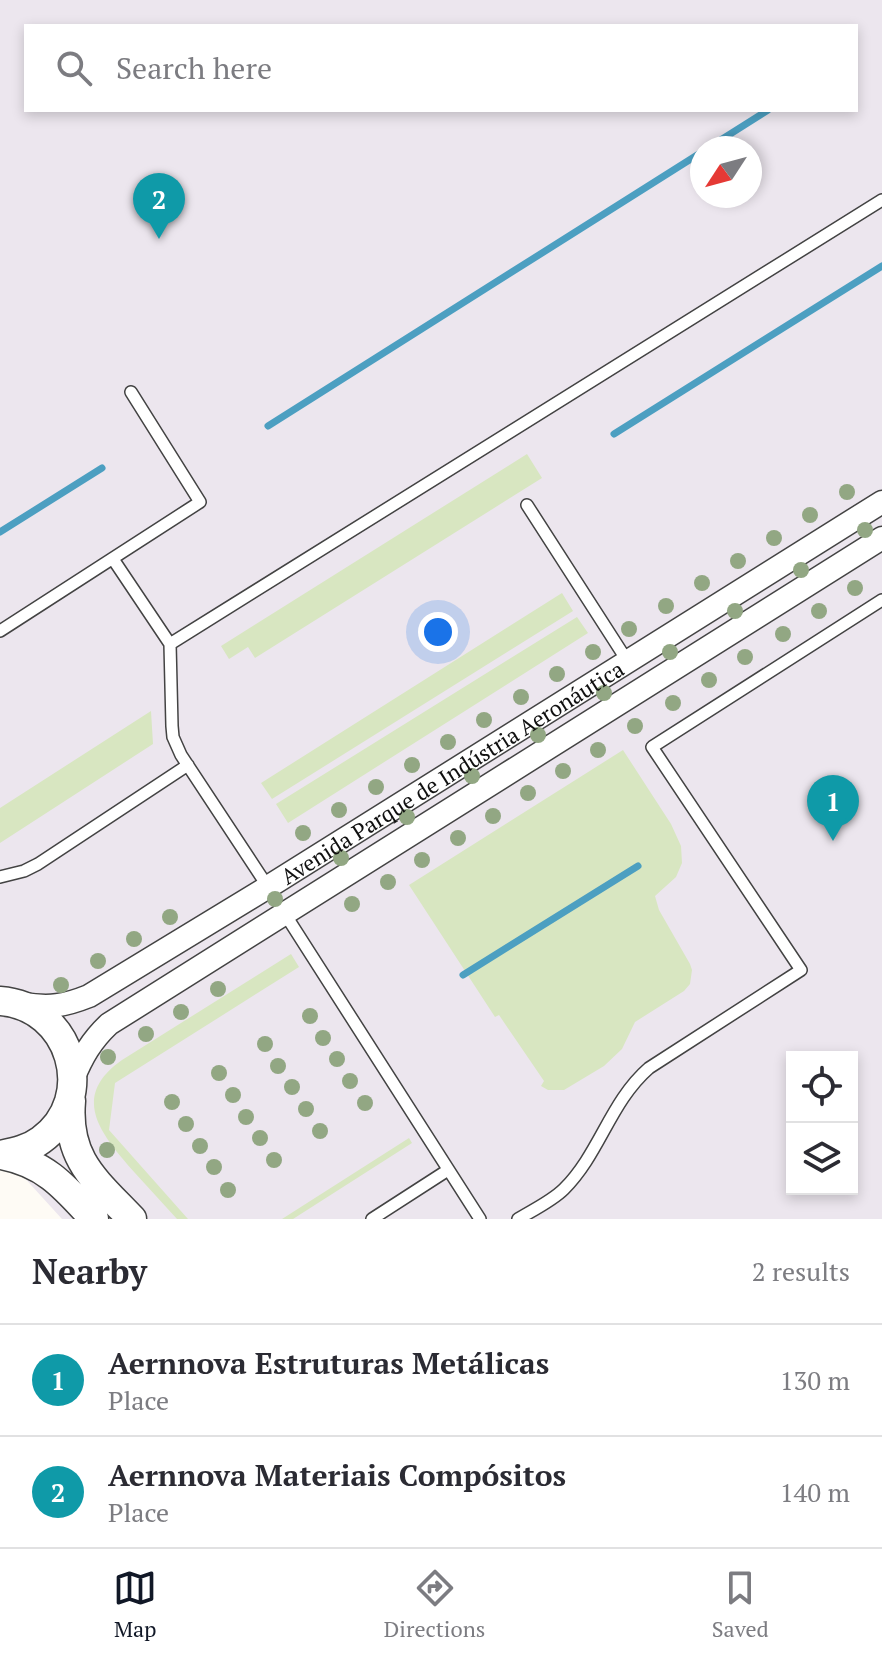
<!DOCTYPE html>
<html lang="en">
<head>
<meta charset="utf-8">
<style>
	:root { --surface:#fff; --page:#f7f7f7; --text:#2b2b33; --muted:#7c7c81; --line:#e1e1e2; --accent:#111827 }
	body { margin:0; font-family:"PT Serif",serif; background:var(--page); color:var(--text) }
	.controls { position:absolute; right:24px; bottom:24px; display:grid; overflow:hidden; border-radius:0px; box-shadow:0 4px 12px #0003 }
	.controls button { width:72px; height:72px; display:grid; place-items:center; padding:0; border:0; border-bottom:2px solid var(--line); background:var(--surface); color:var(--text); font:40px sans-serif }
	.compass { position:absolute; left:690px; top:136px; width:72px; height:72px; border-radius:50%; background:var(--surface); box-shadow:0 4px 12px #0003; rotate:234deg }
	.you { position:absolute; left:438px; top:632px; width:28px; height:28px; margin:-20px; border:6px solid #fff; border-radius:50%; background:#1a73e8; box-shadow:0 0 0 12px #1a73e833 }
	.badge { display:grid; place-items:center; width:52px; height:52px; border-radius:50%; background:var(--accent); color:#fff; font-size:26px; font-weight:700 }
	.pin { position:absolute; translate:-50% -66px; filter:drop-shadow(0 2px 4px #0008) }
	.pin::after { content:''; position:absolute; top:42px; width:28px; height:24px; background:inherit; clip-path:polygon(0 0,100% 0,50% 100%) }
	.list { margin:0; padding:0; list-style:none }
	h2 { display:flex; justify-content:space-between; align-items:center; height:104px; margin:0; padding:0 32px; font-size:34px }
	h2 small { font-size:26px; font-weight:400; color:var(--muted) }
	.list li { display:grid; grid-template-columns:52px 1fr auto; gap:24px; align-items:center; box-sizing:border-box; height:112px; padding:0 32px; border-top:2px solid var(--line) }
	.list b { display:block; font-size:30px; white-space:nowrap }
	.list p { margin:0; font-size:26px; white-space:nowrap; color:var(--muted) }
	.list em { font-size:26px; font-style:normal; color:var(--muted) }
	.icon { flex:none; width:44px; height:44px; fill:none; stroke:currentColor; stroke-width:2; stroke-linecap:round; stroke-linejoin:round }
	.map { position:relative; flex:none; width:882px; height:1219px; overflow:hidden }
	.search { position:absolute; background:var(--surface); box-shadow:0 4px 12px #0003; left:24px; right:24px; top:24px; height:88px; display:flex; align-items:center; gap:20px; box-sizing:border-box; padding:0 28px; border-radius:0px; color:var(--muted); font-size:30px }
	.sheet { height:328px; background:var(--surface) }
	nav { display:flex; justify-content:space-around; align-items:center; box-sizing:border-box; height:112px; border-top:2px solid var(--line); background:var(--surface); font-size:22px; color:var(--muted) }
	nav a { display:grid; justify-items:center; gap:4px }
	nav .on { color:var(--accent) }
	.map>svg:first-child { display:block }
	.industrial { fill:#ece6ee; fill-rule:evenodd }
	.green { fill:#d8e6c1 }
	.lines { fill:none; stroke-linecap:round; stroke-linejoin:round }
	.stream { stroke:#4c9fc1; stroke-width:7 }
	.service-casing { stroke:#434343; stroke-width:14 }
	.minor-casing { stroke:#434343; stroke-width:25 }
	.tertiary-casing { stroke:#434343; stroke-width:31 }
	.service { stroke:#fff; stroke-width:11 }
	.minor { stroke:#fff; stroke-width:22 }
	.tertiary { stroke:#fff; stroke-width:28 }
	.tree { fill:#92a783 }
	.labels { text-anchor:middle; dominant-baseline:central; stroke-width:8; stroke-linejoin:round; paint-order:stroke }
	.street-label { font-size:22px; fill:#101010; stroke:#fff }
</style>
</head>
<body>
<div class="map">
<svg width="882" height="1219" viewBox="0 0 882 1219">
	<rect width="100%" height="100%" fill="#fefbf5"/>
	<path class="industrial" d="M0 0H882V1219H62L0 1151ZM26 26H856V110H26ZM702 148H750V196H702ZM792 1057H852V1189H792Z"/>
	<path class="green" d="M527 454 542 478 255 658 248 647 229 659 221 646Z
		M562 593 573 611 272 799 261 783Z
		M577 617 588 633 288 823 276 804Z
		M151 711 153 744 0 843V808Z
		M623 750 671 824 681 846 682 863 676 877 655 896 659 910 690 964 692 970 690 984 684 991 635 1022 622 1049 604 1066 564 1090H548L541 1086 544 1081 499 1015 495 1017 409 885Z
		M291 954 299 967 115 1083 109 1130 188 1219H177C163 1204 149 1188 135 1173 103 1136 68 1098 122 1060Z
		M409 1138 412 1143 293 1219H282Z"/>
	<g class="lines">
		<path class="stream" d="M708 148 768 110
			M268 426 702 152
			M614 434 882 266
			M0 532 102 468
			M463 975 638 866"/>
		<defs>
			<path id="service" d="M527 505 628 662
				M113 559 170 644 172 726 173 737 181 755 268 887
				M0 631 200 502 131 392
				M170 644 882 200
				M0 877 24 871 38 864 188 765
				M285 914 480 1219
				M372 1219 448 1170
				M518 1219C533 1210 552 1201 564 1189 600 1153 610 1102 649 1068L801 970 652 747 882 600"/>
			<g id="minor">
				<path id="s1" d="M23 1004C50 1008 64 1006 89 996L268 887 882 502"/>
				<path d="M73 1079C82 1057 91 1041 109 1024L882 538"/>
			</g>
			<path id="tertiary" d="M0 1001C71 1006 99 1098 41 1140 29 1149 15 1152 0 1155
				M71 1101C66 1159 95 1180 132 1219
				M1 1155C45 1163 65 1187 94 1219"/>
		</defs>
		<use href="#service" class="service-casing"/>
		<use href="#minor" class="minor-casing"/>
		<use href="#tertiary" class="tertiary-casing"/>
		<use href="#service" class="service"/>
		<use href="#minor" class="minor"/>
		<use href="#tertiary" class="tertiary"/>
	</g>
	<g class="tree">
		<circle cx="847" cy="492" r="8"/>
		<circle cx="810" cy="515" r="8"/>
		<circle cx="865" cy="530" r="8"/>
		<circle cx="774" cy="538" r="8"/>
		<circle cx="738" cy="561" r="8"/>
		<circle cx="801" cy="570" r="8"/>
		<circle cx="702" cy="583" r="8"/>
		<circle cx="855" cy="588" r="8"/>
		<circle cx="666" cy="606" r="8"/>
		<circle cx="735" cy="611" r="8"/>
		<circle cx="819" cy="611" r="8"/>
		<circle cx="629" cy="629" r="8"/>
		<circle cx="783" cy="634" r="8"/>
		<circle cx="593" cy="652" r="8"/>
		<circle cx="670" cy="652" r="8"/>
		<circle cx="745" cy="657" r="8"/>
		<circle cx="557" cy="674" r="8"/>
		<circle cx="709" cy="680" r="8"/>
		<circle cx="604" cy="693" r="8"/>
		<circle cx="521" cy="697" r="8"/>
		<circle cx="673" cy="703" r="8"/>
		<circle cx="484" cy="720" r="8"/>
		<circle cx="635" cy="726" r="8"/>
		<circle cx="538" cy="735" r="8"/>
		<circle cx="448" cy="742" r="8"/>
		<circle cx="598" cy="750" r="8"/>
		<circle cx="412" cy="765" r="8"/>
		<circle cx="563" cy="771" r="8"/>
		<circle cx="472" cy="776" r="8"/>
		<circle cx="376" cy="787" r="8"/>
		<circle cx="528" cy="793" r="8"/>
		<circle cx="339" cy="810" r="8"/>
		<circle cx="493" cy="816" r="8"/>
		<circle cx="407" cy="817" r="8"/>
		<circle cx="303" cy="833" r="8"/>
		<circle cx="458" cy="838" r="8"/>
		<circle cx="341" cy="858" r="8"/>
		<circle cx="422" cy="860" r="8"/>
		<circle cx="388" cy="882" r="8"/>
		<circle cx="275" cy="899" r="8"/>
		<circle cx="352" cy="904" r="8"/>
		<circle cx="170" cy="917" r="8"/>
		<circle cx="134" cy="939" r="8"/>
		<circle cx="98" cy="961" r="8"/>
		<circle cx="61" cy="985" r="8"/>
		<circle cx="218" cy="989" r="8"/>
		<circle cx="181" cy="1012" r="8"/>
		<circle cx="310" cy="1016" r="8"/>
		<circle cx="146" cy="1034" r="8"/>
		<circle cx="323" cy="1038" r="8"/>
		<circle cx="265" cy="1044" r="8"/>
		<circle cx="108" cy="1057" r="8"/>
		<circle cx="337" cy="1059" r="8"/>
		<circle cx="278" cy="1066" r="8"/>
		<circle cx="219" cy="1073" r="8"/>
		<circle cx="350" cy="1081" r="8"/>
		<circle cx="292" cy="1087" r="8"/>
		<circle cx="233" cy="1095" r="8"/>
		<circle cx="172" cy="1102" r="8"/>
		<circle cx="365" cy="1103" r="8"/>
		<circle cx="306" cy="1109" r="8"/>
		<circle cx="246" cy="1117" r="8"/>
		<circle cx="186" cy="1124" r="8"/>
		<circle cx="320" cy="1131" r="8"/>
		<circle cx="260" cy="1138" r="8"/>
		<circle cx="200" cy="1146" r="8"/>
		<circle cx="107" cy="1150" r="8"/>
		<circle cx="274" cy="1160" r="8"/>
		<circle cx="214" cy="1167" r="8"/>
		<circle cx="228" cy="1190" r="8"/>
	</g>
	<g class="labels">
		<g class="street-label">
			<text stroke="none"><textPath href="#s1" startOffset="494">Avenida Parque de Indústria Aeronáutica</textPath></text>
		</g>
	</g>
</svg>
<div class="controls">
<button><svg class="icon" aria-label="locate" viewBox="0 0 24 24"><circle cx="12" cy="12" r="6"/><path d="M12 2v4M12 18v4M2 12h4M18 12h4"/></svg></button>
<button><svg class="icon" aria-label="layers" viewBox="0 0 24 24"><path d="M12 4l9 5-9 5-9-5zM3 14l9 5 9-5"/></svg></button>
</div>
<svg class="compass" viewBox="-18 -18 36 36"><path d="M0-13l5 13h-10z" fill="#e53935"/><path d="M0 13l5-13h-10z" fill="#7c7c81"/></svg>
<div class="you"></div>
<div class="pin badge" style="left:833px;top:841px;background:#0f9aa8">1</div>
<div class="pin badge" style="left:159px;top:239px;background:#0f9aa8">2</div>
<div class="search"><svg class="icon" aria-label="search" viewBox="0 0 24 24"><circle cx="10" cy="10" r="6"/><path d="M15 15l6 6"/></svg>Search here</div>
</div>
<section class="sheet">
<h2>Nearby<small>2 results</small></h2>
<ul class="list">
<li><span class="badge" style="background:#0f9aa8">1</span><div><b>Aernnova Estruturas Metálicas</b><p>Place</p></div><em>130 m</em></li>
<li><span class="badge" style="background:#0f9aa8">2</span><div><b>Aernnova Materiais Compósitos</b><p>Place</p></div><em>140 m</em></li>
</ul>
</section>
<nav>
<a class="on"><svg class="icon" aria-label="map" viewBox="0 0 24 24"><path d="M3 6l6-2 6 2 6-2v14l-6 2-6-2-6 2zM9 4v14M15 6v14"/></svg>Map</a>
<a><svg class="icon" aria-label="directions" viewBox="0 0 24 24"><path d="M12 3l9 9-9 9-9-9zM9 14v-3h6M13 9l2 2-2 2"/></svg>Directions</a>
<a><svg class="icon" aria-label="saved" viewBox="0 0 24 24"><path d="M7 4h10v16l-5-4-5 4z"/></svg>Saved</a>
</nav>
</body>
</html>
